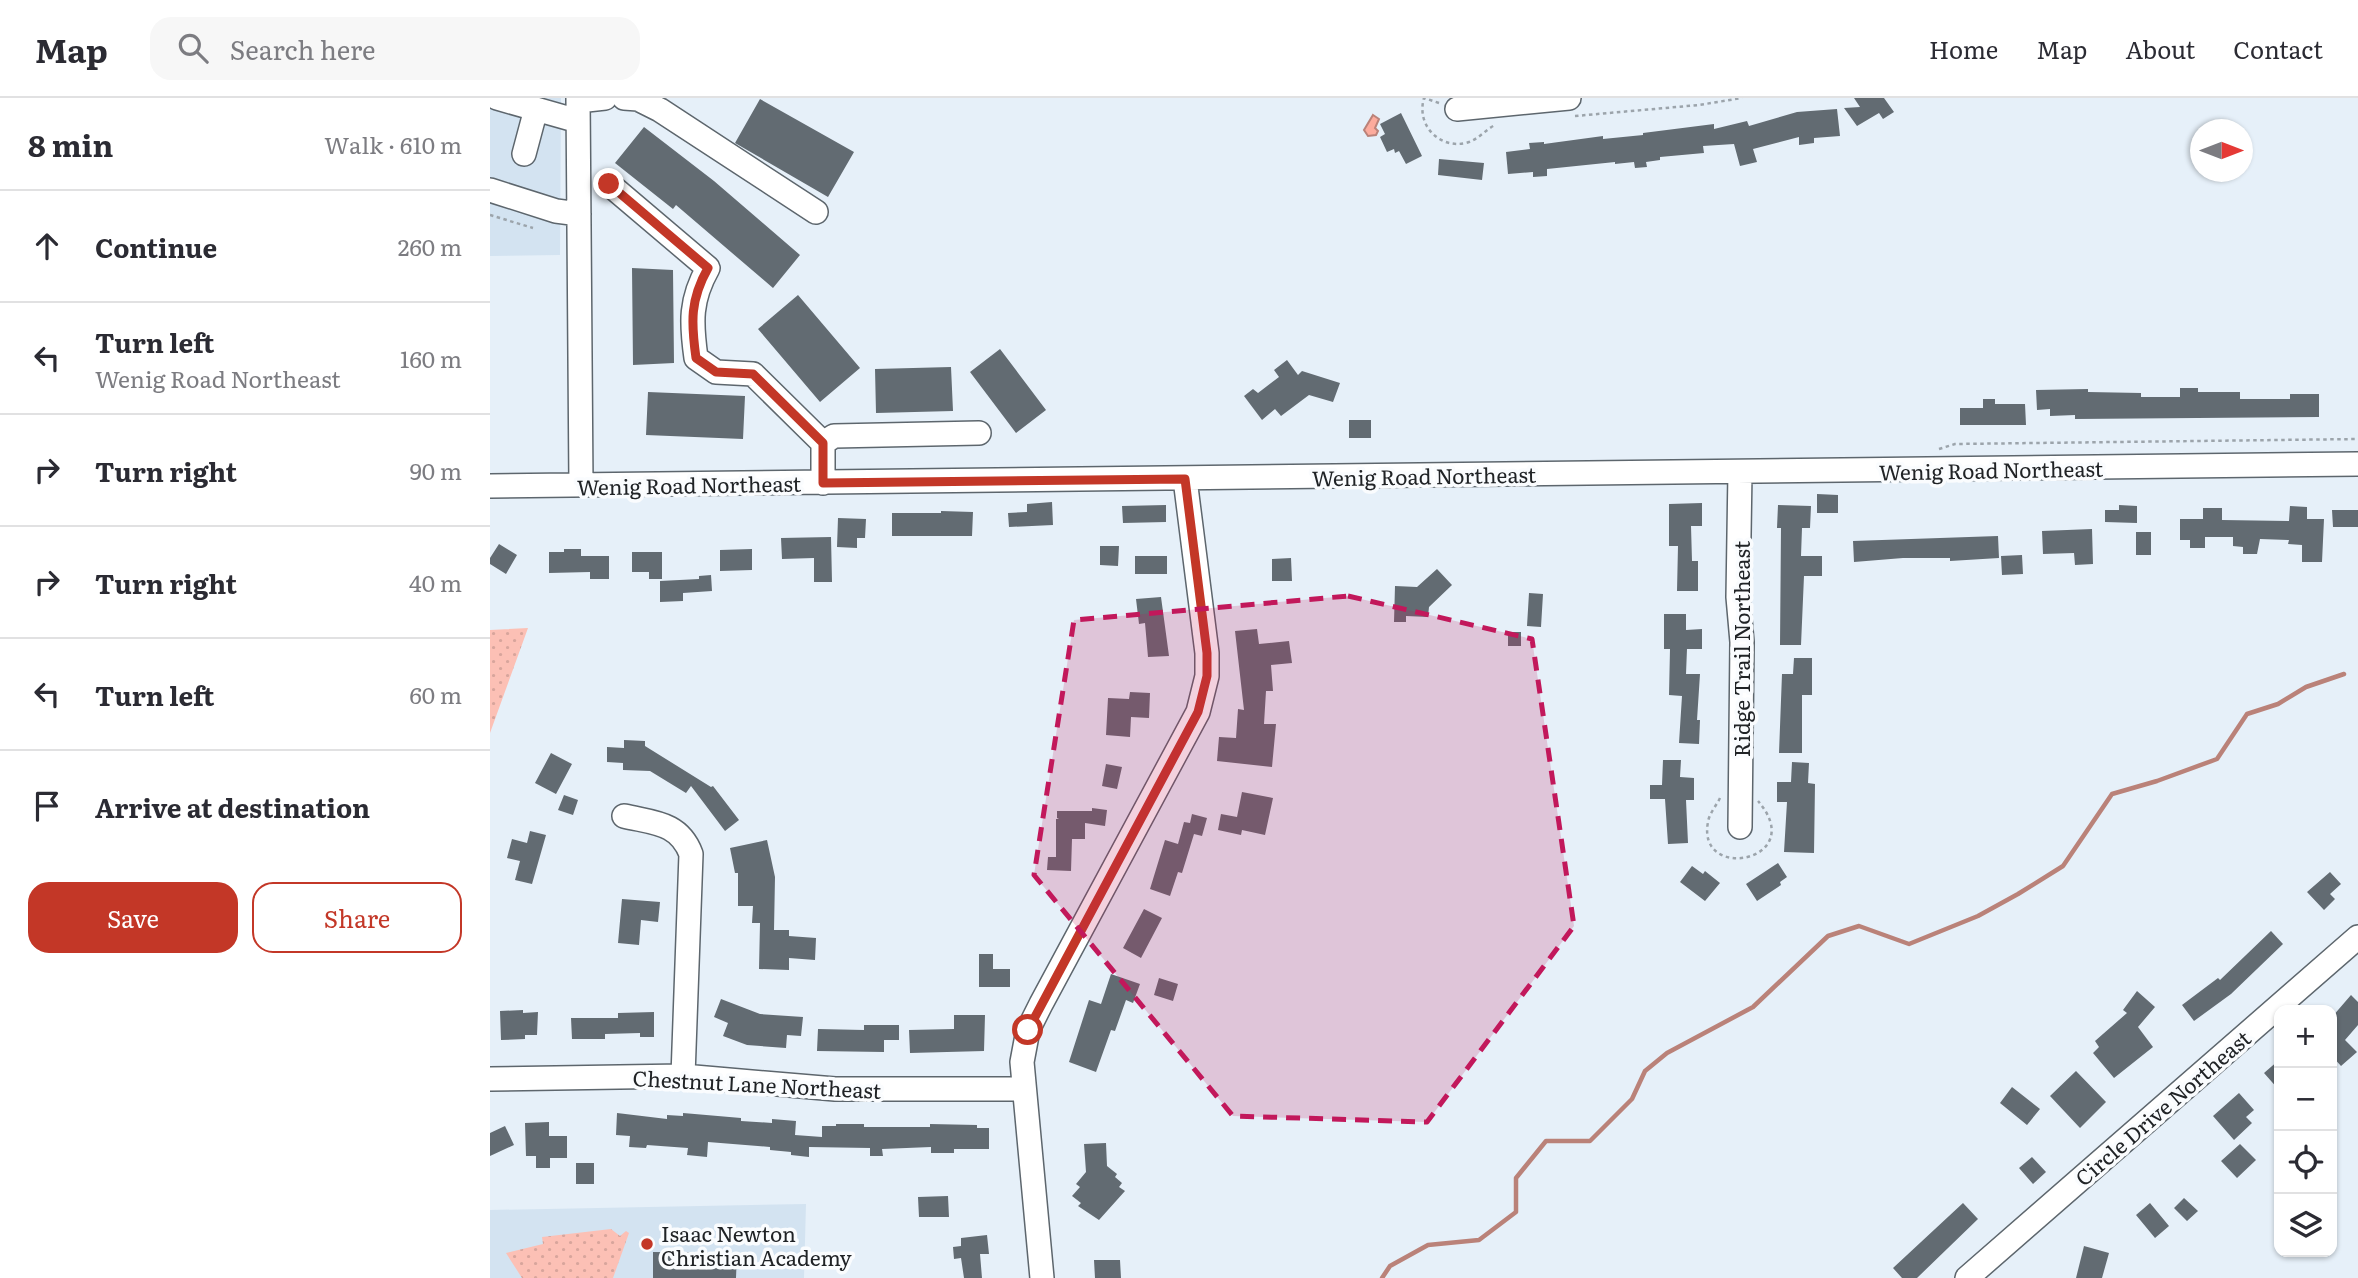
<!DOCTYPE html>
<html lang="en">
<head>
<meta charset="utf-8">
<style>
	:root { --surface:#fff; --page:#f7f7f7; --text:#2b2b33; --muted:#7c7c81; --line:#e1e1e2; --accent:#c33727 }
	body { margin:0; font-family:Literata,serif; background:var(--page); color:var(--text) }
	.controls { position:absolute; right:21px; bottom:21px; display:grid; overflow:hidden; border-radius:14px; box-shadow:0 2px 5px #0004 }
	.controls button { width:63px; height:63px; display:grid; place-items:center; padding:0; border:0; border-bottom:2px solid var(--line); background:var(--surface); color:var(--text); font:35px sans-serif }
	.compass { position:absolute; left:1700px; top:21px; width:63px; height:63px; border-radius:50%; background:var(--surface); box-shadow:0 2px 5px #0004; rotate:90deg }
	.stop { position:absolute; width:21px; height:21px; margin:-16px; border:5px solid #c33727; border-radius:50%; background:#fff }
	.stop.end { background:#c33727; border-color:#fff; box-shadow:0 2px 7px #0008 }
	.list { margin:0; padding:0; list-style:none }
	h2 { display:flex; justify-content:space-between; align-items:center; height:91px; margin:0; padding:0 28px; font-size:30px }
	h2 small { font-size:23px; font-weight:400; color:var(--muted) }
	.list li { display:grid; grid-template-columns:46px 1fr auto; gap:21px; align-items:center; box-sizing:border-box; height:112px; padding:0 28px; border-top:2px solid var(--line) }
	.list b { display:block; font-size:26px; white-space:nowrap }
	.list p { margin:0; font-size:23px; white-space:nowrap; color:var(--muted) }
	.list em { font-size:23px; font-style:normal; color:var(--muted) }
	.actions { display:flex; gap:14px; padding:21px 28px }
	.actions a { flex:1; padding:16px 0; border:2px solid var(--accent); border-radius:21px; text-align:center; font-size:24px; color:var(--accent) }
	.actions .main { background:var(--accent); color:#fff }
	.icon { flex:none; width:38px; height:38px; fill:none; stroke:currentColor; stroke-width:2; stroke-linecap:round; stroke-linejoin:round }
	.map { position:relative; flex:none; width:1868px; height:1180px; overflow:hidden }
	header { display:flex; align-items:center; gap:42px; box-sizing:border-box; height:98px; padding:0 35px; background:var(--surface); border-bottom:2px solid var(--line) }
	header strong { font-size:33px }
	nav { display:flex; gap:38px; margin-inline-start:auto; font-size:24px }
	.search { width:490px; height:63px; background:var(--page); display:flex; align-items:center; gap:18px; box-sizing:border-box; padding:0 24px; border-radius:21px; color:var(--muted); font-size:26px }
	main { display:flex }
	aside { flex:1; background:var(--surface) }
	.map>svg:first-child { display:block }
	.built { fill:#d3e3f1 }
	.park { fill:url(#park-dots) }
	.water { fill:#fcab9d; stroke:#ba8279; stroke-width:2 }
	.lines { fill:none; stroke-linecap:round; stroke-linejoin:round }
	.stream { stroke:#ba8279; stroke-width:4.5 }
	.building { fill:#626b72 }
	.minor-casing { stroke:#5d666d; stroke-width:26 }
	.path { stroke:#9ca4ab; stroke-width:2.5; stroke-dasharray:3.5 3.5; stroke-linecap:butt }
	.minor { stroke:#fff; stroke-width:23 }
	.route { stroke:#c33727; stroke-width:9 }
	.marked { fill:#c2185b; fill-opacity:0.2; stroke:#c2185b; stroke-width:5; stroke-dasharray:14 9; stroke-linejoin:round }
	.poi-dot { fill:#c33727; stroke:#fafcfe; stroke-width:2.5 }
	.labels { text-anchor:middle; dominant-baseline:central; stroke-width:7; stroke-linejoin:round; paint-order:stroke }
	.street-label { font-size:21px; fill:#202326; stroke:#fafcfe }
	.poi-label { font-size:21px; fill:#202326; stroke:#fafcfe; text-anchor:start }
</style>
</head>
<body>
<header>
<strong>Map</strong>
<div class="search"><svg class="icon" aria-label="search" viewBox="0 0 24 24"><circle cx="10" cy="10" r="6"/><path d="M15 15l6 6"/></svg>Search here</div>
<nav><a>Home</a><a>Map</a><a>About</a><a>Contact</a></nav>
</header>
<main>
<aside>
<h2>8 min<small>Walk · 610 m</small></h2>
<ul class="list">
<li><svg class="icon" aria-label="ahead" viewBox="0 0 24 24"><path d="M12 20V5M6 11l6-6 6 6"/></svg><div><b>Continue</b></div><em>260 m</em></li>
<li><svg class="icon" aria-label="left" viewBox="0 0 24 24"><path d="M17 20v-9H6M10 6l-5 5 5 5"/></svg><div><b>Turn left</b><p>Wenig Road Northeast</p></div><em>160 m</em></li>
<li><svg class="icon" aria-label="right" viewBox="0 0 24 24"><path d="M7 20v-9h11M14 6l5 5-5 5"/></svg><div><b>Turn right</b></div><em>90 m</em></li>
<li><svg class="icon" aria-label="right" viewBox="0 0 24 24"><path d="M7 20v-9h11M14 6l5 5-5 5"/></svg><div><b>Turn right</b></div><em>40 m</em></li>
<li><svg class="icon" aria-label="left" viewBox="0 0 24 24"><path d="M17 20v-9H6M10 6l-5 5 5 5"/></svg><div><b>Turn left</b></div><em>60 m</em></li>
<li><svg class="icon" aria-label="arrive" viewBox="0 0 24 24"><path d="M6 21V4h12l-3 4 3 4H6"/></svg><div><b>Arrive at destination</b></div></li>
</ul>
<div class="actions"><a class="main">Save</a><a>Share</a></div>
</aside>
<div class="map">
<svg width="1868" height="1180" viewBox="0 0 1868 1180">
	<defs>
		<pattern id="park-dots" width="8" height="8" patternUnits="userSpaceOnUse" patternTransform="scale(1.75)"><rect width="8" height="8" fill="#fcc0b5"/><path d="M2 2h.1M6 6h.1" fill="none" stroke="#d8a59c" stroke-width="1.8" stroke-linecap="round"/></pattern>
	</defs>
	<rect width="100%" height="100%" fill="#e6f0f9"/>
	<path class="built" d="M0 0H71L70 157 0 158Z
		M316 1106 314 1180H0V1112Z"/>
	<path class="park" d="M38 530 0 635V532Z
		M121 1131 130 1138 136 1133 139 1135 123 1180H32L16 1155 53 1146 52 1139Z"/>
	<path class="water" d="M883 17 889 21 885 30 888 33 886 37 878 38 874 32Z"/>
	<g class="lines">
		<path class="stream" d="M892 1180 900 1168 938 1147 989 1142 1026 1114V1080L1056 1043H1100L1142 1001 1155 973 1177 955 1263 909 1338 838 1369 828 1419 846 1488 818 1528 796 1573 768 1622 696 1667 683 1727 661 1757 616 1788 606 1816 589 1854 576"/>
	</g>
	<path class="building" d="M1364 0H1394L1404 14 1393 21 1389 15 1367 28 1354 10 1370 9Z
		M270 1 364 54 338 99 245 45Z
		M1347 11 1350 38 1324 40V45L1309 47V39L1263 51 1267 64 1250 68 1244 46 1213 48 1214 55 1170 59V62L1156 64 1157 69 1145 70 1144 64 1125 66V64L1057 71V78L1043 79V74L1018 76 1016 54 1040 51 1039 45 1054 44V46L1113 38V41L1153 37V35L1224 26V31L1257 23 1259 28 1307 14Z
		M911 15 932 58 916 66 909 53 905 55 904 51 897 54 890 39 895 36 890 26Z
		M154 29 224 83 310 157 283 190 186 107 183 111 125 65Z
		M949 61 994 65 992 82 948 77Z
		M142 170 183 172 184 265 143 267Z
		M308 197 370 270 330 304 268 231Z
		M510 251 556 312 526 335 480 274Z
		M797 262 808 277 812 273 850 285 843 304 819 297 791 318 785 311 772 322 754 298 763 291 768 295 789 279 784 272Z
		M461 269 463 313 386 315 385 271Z
		M1690 290H1708V294H1750V301H1800V296H1829V319L1585 321V317L1560 318V311L1547 312 1546 292 1598 291V294L1651 295V299H1690Z
		M158 294 255 298 253 341 156 337Z
		M1493 301H1505V306H1535L1536 327H1470V310H1493Z
		M859 322H881V340H859Z
		M1327 396 1348 397V415H1327Z
		M562 404 563 427 519 429 518 415 537 414V406Z
		M1212 405V428H1201L1202 463H1208V493H1187L1188 448H1179V406Z
		M676 407V424L633 425 632 408Z
		M1288 407 1321 408 1320 430H1312L1311 458H1332V478H1314L1311 547H1290L1291 430H1287Z
		M1629 407 1647 408V425L1615 424V412H1629Z
		M1800 408 1817 409V421H1834L1832 464H1812V447L1798 446 1799 442 1770 441 1767 456H1753V449L1743 448V439H1715V450H1700V442H1690V421H1713V410H1732V422L1799 423Z
		M1842 412H1868V429H1843Z
		M451 413 483 414 482 438H402V415H451Z
		M348 420 376 421 375 440H367V450L347 449Z
		M1602 431 1603 466 1585 467 1584 455 1553 456 1552 433Z
		M1646 434H1661V457H1646Z
		M1508 438 1509 460 1460 463V460H1413L1364 464 1363 443Z
		M341 439 342 484H324V460L292 461 291 440Z
		M9 446 27 457 16 476 0 466V460Z
		M610 448H629L628 468 610 467Z
		M74 451H91V458H119V481H100V474L59 475V454H74Z
		M262 451V472L230 473V452Z
		M142 454H172V481H159V474H142Z
		M1532 457 1533 476 1512 477 1511 458Z
		M645 458H677V476H645Z
		M801 460 802 483H782V461Z
		M947 471 962 487 939 509 938 519 916 518V524H904L905 488 927 489Z
		M221 477 222 493 193 495V503L170 504V483L209 481V478Z
		M1039 495 1053 496 1051 529 1037 528Z
		M671 499 679 558 658 559 655 525 649 526 646 501Z
		M1174 516H1196V532L1212 531V551H1197L1196 576H1210L1207 622H1210L1209 646 1189 645 1192 598 1179 597 1180 551H1174Z
		M767 531 769 546 799 543 802 565 781 567 783 593H776L774 626H786L782 669 727 663 729 639 746 640 748 611 754 612 745 533Z
		M1018 534H1031V548H1018Z
		M1304 560H1322V597H1312V655H1289L1292 576H1303Z
		M640 594 660 595 659 620 641 619 640 639 616 637 618 600 639 601Z
		M134 642 155 643V648L221 689 223 688 249 722 235 733 201 688 196 695 160 673 133 672V665L117 664V649L134 650Z
		M61 655 82 666 66 696 45 685Z
		M1173 662H1191L1190 679 1204 680V702H1196L1198 745 1178 746 1175 701H1160V687H1172Z
		M1302 664 1319 665 1318 685 1325 686 1324 755 1294 754 1297 704H1287V684H1301Z
		M616 666 632 669 627 691 612 688Z
		M752 694 783 700 775 737 752 732 751 737 728 732 731 716 747 719Z
		M74 697 88 702 83 717 68 712Z
		M602 710 617 712 615 728 595 725V741H582L581 773 557 772 558 759H566V721H569L567 720V713H602Z
		M702 716 717 720 712 738 704 736 692 775 688 774 680 798 660 791 675 742 688 746 694 724 700 725Z
		M40 733 56 737 42 786 25 782 30 763 17 760 22 741 37 745Z
		M277 742 285 779 284 832H299V838L326 840 325 862 299 860V872L269 871 270 825H262L263 808H248V775H245L240 750Z
		M1288 765 1297 779 1290 784 1291 787 1267 803 1256 786Z
		M1202 768 1213 776 1215 773 1230 785 1215 803 1190 784Z
		M1840 774 1851 786 1840 796 1845 801 1834 812 1817 794Z
		M132 801 170 804 168 824 151 822 149 847 128 845Z
		M654 811 672 820 651 860 633 850Z
		M1781 833 1793 846 1741 896 1704 923 1692 907 1728 880 1730 882Z
		M489 856H503V871H520V889H489Z
		M621 876 650 886 643 905 636 902 625 933 621 932 606 974 579 964 599 902 611 906Z
		M669 880 688 886 683 903 664 897Z
		M1647 893 1665 909 1648 929 1663 949 1624 980 1603 955 1609 949 1605 943 1637 915 1633 912Z
		M1861 897 1868 904V927L1855 942 1867 954 1851 968 1842 958V919Z
		M231 901 270 916 313 919 311 938 297 937 296 950 257 947 233 938 238 925 224 919Z
		M33 912V915L48 914 47 937H35V941L11 942 10 913Z
		M164 914V939H150V935L115 936V941H82L81 920H128V915Z
		M464 917H495L494 953 420 955 419 932 464 931Z
		M374 927H409V942H394V954L327 953 328 931 374 932Z
		M1789 962V992L1774 975Z
		M1586 973 1616 1004 1590 1030 1560 998Z
		M1522 989 1550 1011 1537 1027 1510 1005Z
		M1749 995 1764 1012 1756 1019 1762 1025 1744 1042 1723 1018Z
		M127 1015 177 1021V1017L193 1018V1015L251 1020V1023L282 1025V1021L306 1023 305 1037 332 1039V1028H346V1026H374V1029H440V1026L487 1027V1030H499V1051H464V1055H441V1049L392 1051 393 1058H380V1050L319 1049V1059L301 1057V1054L280 1052V1049L218 1044 217 1059 197 1057 198 1050 157 1047 156 1050 139 1049 140 1038 126 1037Z
		M59 1024V1038H77V1060H60V1070H46V1058H36L35 1025Z
		M15 1028 24 1047 0 1058V1035Z
		M616 1045 617 1068 627 1076 625 1079 632 1085 629 1089 635 1093 609 1122 588 1108 591 1105 582 1098 590 1089 586 1086 596 1074 594 1046Z
		M1750 1046 1766 1062 1747 1080 1731 1063Z
		M1542 1059 1556 1074 1543 1086 1529 1070Z
		M86 1065H104V1086H86Z
		M458 1098 459 1119H429L428 1099Z
		M1694 1100 1708 1113 1697 1123 1684 1110Z
		M1473 1105 1488 1121 1427 1180H1412L1403 1170Z
		M1660 1105 1679 1128 1665 1140 1646 1117Z
		M497 1137 499 1156H490L492 1180H474L471 1160 464 1161 463 1149 471 1148V1140Z
		M1594 1148 1619 1155 1612 1180H1586Z
		M163 1154 247 1155 246 1180H163Z
		M604 1162H630L631 1180H605Z"/>
	<g class="lines">
		<defs>
			<path id="minor" d="M7 0 88 23
				M88 0 91 387
				M134 0 148 1 170 12 326 114
				M88 3 115 0
				M967 11 1079 0
				M34 56 46 11
				M119 86 218 170C200 202 201 224 206 260L226 274 263 276 333 345V385
				M0 92 66 113 89 116
				M333 345 344 338 489 335
				M0 388 1868 366
				M134 718C163 725 189 724 201 756L193 978
				M1250 729 1252 544 1248 499 1250 374
				M0 981 193 978 345 991H534
				M552 1180 532 964 538 932 551 906 708 614 717 578V555L695 381
				M1477 1180 1868 839"/>
		</defs>
		<use href="#minor" class="minor-casing"/>
		<path class="path" d="M949 5 934 0C926 27 949 51 976 45 988 42 995 32 1005 27
			M1085 18 1209 7 1252 0
			M0 117 43 130
			M1449 351 1465 346 1868 341
			M1230 700C1226 708 1219 716 1218 724 1206 785 1320 763 1268 703"/>
		<use href="#minor" class="minor"/>
	</g>
	<g class="lines">
		<path class="route" d="M119 86 218 170C200 202 201 224 206 260L226 274 263 276 333 345V385L695 381 717 555V578L708 614 538 932"/>
	</g>
	<path class="marked" d="M858 498 1042 541 1084 828 937 1024 743 1018 544 777 584 522Z"/>
	<circle class="poi-dot" cx="157" cy="1146" r="7"/>
	<g class="labels">
		<g class="street-label">
			<text transform="translate(1501 371) rotate(-1)">Wenig Road Northeast</text>
			<text transform="translate(934 377) rotate(-1)">Wenig Road Northeast</text>
			<text transform="translate(199 386) rotate(-1)">Wenig Road Northeast</text>
			<text transform="translate(1250 551) rotate(-90)">Ridge Trail Northeast</text>
			<text transform="translate(267 985) rotate(3)">Chestnut Lane Northeast</text>
			<text transform="translate(1672 1009) rotate(-41)">Circle Drive Northeast</text>
		</g>
		<g class="poi-label">
			<text x="171" y="1134">Isaac Newton<tspan x="171" dy="24">Christian Academy</tspan></text>
		</g>
	</g>
</svg>
<div class="controls">
<button>+</button>
<button>−</button>
<button><svg class="icon" aria-label="locate" viewBox="0 0 24 24"><circle cx="12" cy="12" r="6"/><path d="M12 2v4M12 18v4M2 12h4M18 12h4"/></svg></button>
<button><svg class="icon" aria-label="layers" viewBox="0 0 24 24"><path d="M12 4l9 5-9 5-9-5zM3 14l9 5 9-5"/></svg></button>
</div>
<svg class="compass" viewBox="-18 -18 36 36"><path d="M0-13l5 13h-10z" fill="#e53935"/><path d="M0 13l5-13h-10z" fill="#7c7c81"/></svg>
<div class="stop" style="left:538px;top:932px"></div>
<div class="stop end" style="left:119px;top:86px"></div>
</div>
</main>
</body>
</html>
